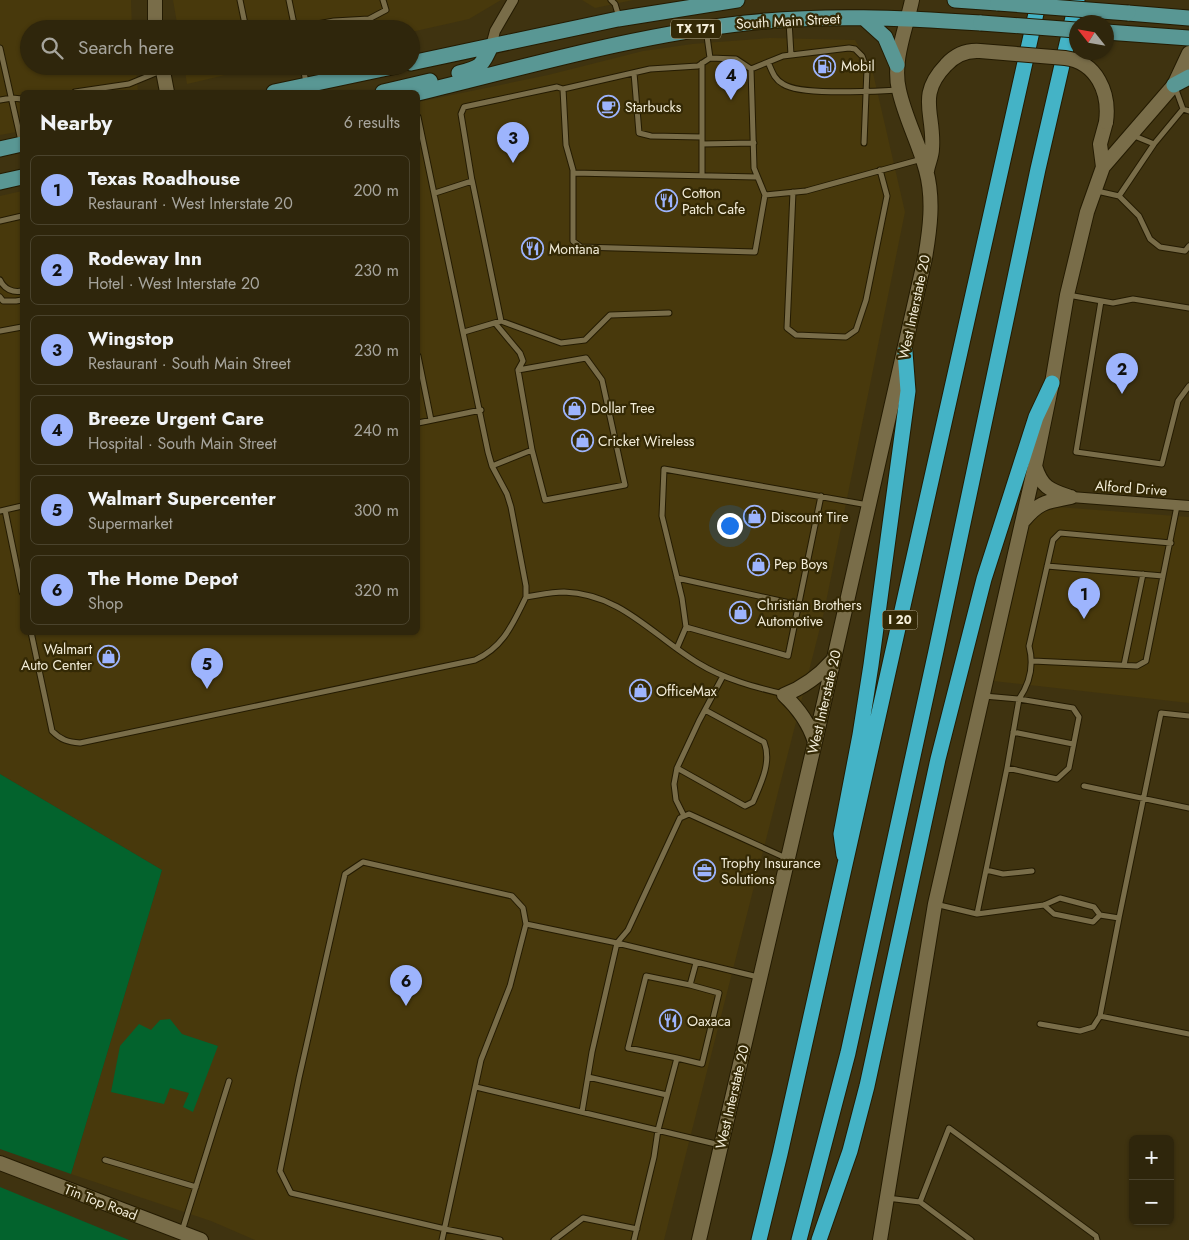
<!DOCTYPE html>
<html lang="en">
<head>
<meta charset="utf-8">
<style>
	:root { --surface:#2f260c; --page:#372e15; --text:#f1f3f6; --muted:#a7a59d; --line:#4a432d; --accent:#9db4fd }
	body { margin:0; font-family:Jost,sans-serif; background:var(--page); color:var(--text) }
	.controls { position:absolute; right:15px; bottom:15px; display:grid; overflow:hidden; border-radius:8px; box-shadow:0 1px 4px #0004 }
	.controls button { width:45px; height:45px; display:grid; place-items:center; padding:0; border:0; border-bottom:1px solid var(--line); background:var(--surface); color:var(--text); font:25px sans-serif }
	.compass { position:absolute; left:1069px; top:15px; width:45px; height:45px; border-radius:50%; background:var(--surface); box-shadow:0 1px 4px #0004; rotate:301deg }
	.you { position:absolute; left:729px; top:525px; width:18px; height:18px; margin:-12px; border:4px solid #fff; border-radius:50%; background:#1a73e8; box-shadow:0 0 0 8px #1a73e833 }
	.badge { display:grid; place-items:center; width:32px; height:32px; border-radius:50%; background:var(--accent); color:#111; font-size:16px; font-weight:700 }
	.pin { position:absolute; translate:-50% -41px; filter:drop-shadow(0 1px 2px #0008) }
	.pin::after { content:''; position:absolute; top:26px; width:18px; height:15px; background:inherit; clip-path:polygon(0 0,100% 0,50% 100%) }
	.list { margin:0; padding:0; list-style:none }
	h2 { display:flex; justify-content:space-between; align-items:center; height:65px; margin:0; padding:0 20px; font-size:21px }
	h2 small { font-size:16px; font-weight:400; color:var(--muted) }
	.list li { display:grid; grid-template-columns:32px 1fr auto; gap:15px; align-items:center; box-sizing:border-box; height:70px; margin:0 10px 10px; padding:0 10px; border:1px solid var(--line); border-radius:8px }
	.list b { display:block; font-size:19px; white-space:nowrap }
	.list p { margin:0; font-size:16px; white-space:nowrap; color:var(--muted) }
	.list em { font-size:16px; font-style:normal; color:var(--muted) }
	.icon { flex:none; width:28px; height:28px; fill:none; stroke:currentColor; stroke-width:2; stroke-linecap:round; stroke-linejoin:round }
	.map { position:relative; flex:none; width:1189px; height:1240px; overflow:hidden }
	.search { position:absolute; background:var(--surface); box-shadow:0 1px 4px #0004; left:20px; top:20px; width:400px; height:55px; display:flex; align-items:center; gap:12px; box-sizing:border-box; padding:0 18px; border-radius:28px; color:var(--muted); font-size:19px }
	.panel { position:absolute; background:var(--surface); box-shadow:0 1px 4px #0004; left:20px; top:90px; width:400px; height:545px; border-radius:8px }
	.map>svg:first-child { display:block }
	.built { fill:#48390c }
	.green { fill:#03632d }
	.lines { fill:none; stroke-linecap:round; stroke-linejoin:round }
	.lane-casing { stroke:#241b02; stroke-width:7 }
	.street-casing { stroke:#241b02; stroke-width:12 }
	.secondary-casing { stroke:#241b02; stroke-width:16 }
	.primary-casing { stroke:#241b02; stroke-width:17 }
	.highway-casing { stroke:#241b02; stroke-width:17 }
	.lane { stroke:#796d49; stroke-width:5 }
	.street { stroke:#796d49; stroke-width:10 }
	.secondary { stroke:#796d49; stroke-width:14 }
	.primary { stroke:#599794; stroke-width:15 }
	.highway { stroke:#44b3c6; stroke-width:15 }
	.secondary-bridge-casing { stroke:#241b02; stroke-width:16; stroke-linecap:butt }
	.primary-bridge-casing { stroke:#241b02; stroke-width:17; stroke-linecap:butt }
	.secondary-bridge { stroke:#796d49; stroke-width:14 }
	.primary-bridge { stroke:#599794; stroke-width:15 }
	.labels { text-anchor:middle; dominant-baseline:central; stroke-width:4.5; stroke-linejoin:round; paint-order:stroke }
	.shield { fill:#342905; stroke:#bab299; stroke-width:1 }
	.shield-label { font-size:12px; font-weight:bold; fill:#f3edd9 }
	.street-label { font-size:14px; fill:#f3edd9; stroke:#342905 }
	.poi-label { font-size:14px; fill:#f3edd9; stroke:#342905; text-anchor:start }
</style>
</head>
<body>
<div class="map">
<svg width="1189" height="1240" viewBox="0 0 1189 1240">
	<rect width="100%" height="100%" fill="#3f3310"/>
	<path class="built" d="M0 0H131L132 29H29V66H136L138 92H22V131L0 135Z
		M173 0H501L469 19 411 32V29H178Z
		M582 0H633L595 8Z
		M770 38 855 40 873 73 905 212 824 612 664 1240H255L211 1221 71 1174 162 870 0 774V196L22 191V632H418V102L548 75 643 51 692 44Z
		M184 66H263L187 84Z
		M1058 507 1189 517V703L993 681 1028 524 1043 511Z"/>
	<path class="green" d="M0 774 162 870 71 1174 0 1149Z
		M170 1019 182 1034 218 1046 193 1112 183 1107 189 1093 170 1088 164 1104 111 1092 120 1046 139 1024 151 1030 160 1020Z
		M0 1187 129 1240H0Z"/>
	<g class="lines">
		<defs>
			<path id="lane" d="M240 0 246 29
				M289 0 295 29
				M611 0 615 4 619 17
				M789 21 791 55
				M295 28 334 21 369 19 386 10 383 0
				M706 29 710 58
				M0 48 21 141
				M768 62C772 71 774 79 783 84 801 96 874 91 898 90
				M702 63V176
				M303 66 306 83
				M751 69 783 56 849 48 855 49 862 56 867 69 864 143
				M634 73 639 133 651 136 702 137
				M1175 87 1183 109 1189 111
				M563 89 650 69 698 66 710 58 736 59 751 69
				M75 92 129 84 163 70 189 66
				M0 100 12 98 22 99
				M418 117 488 452 492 466 507 494 511 507 526 586V597C539 595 552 592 564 592 621 594 652 635 698 663 724 679 754 687 784 694
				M1132 135 1154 144
				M702 144 754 143
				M573 173 757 177
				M1097 191 1119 196 1154 144 1183 109
				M793 192 787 328 796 335 846 337 856 330 866 300 887 196 880 170
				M435 193 472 181 461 114 464 107 557 87 563 89 566 145 573 170V241L581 247 755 252 765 195 754 168 751 69
				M765 195 806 191 922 159
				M1119 196 1139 216 1150 239 1160 247 1185 251 1189 246
				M0 221 22 216
				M0 280C4 289 13 293 22 291
				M1068 295 1113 303 1133 299 1189 308
				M0 297 3 301H16L22 300
				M1101 301 1076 452 1162 464 1178 401 1189 386
				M501 321 561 343 585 340 610 315 669 313
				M0 331 22 327
				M464 332 501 321 472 180
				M418 356 431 420
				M518 370 586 358 602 380 625 485 545 500 532 450
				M418 423 481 410
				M492 466 532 450 518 370 523 361 520 353 495 323
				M5 510 22 592
				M0 511 22 506
				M1047 566 1163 576
				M677 578 799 605
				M686 627 788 656 821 496
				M31 632 52 731C61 740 68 742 80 743L475 660C504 647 513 623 526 597
				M677 648 686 627 682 598 662 516 664 469 868 505
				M1033 661 1137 666 1146 661 1177 506
				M1124 665 1143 574
				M984 696 1019 699C1030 683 1034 665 1029 646L1053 540 1060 533 1171 543
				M1013 732 1073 744
				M677 768 745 806 753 802C761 783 772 762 764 742L705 710
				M1084 786 1189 808
				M684 816 676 800 674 784 677 768 699 721 723 676
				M986 870 1003 874 1032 871
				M935 904 977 914 1044 905 1060 898 1094 907 1100 915 1119 918 1161 713 1189 716
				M1044 905 1054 914 1093 922 1100 915
				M977 914 1007 768 1057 779 1069 768 1079 717 1073 708 1019 699 1007 768
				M1119 918 1100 1016 1189 1034
				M1040 1024 1080 1031 1093 1027 1100 1016
				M677 1058 702 1064 719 993 690 985
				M588 1077 667 1095
				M476 1087 720 1145
				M582 1112 592 1052 617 943 628 930 680 818 689 814 788 859
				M105 1160 196 1187
				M887 1198 920 1202 971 1240
				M920 1202 949 1128 1096 1236 1097 1240
				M182 1231 229 1081
				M442 1240 481 1060 510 986 526 924 617 943 758 977
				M500 1240 445 1229 291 1193 280 1171 299 1078 345 874 363 862 512 896 523 908 526 924
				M554 1240 583 1218 637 1229
				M634 1240 654 1157 658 1130 677 1058 628 1048 646 976 690 985 696 963"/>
			<path id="street" d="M491 46 495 31 513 0
				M1071 497 1189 506"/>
			<path id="secondary" d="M155 0V29
				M162 66 167 92
				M1103 167 1100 144 1106 122
				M927 171C928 164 932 156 932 149 935 114 916 96 946 65 955 55 966 50 980 51
				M1035 466C1042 488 1050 490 1070 497
				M1024 520C1040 501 1047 502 1071 497
				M815 742C809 723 799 709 784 695 804 687 818 677 832 661
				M0 1163 201 1240
				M699 1240 815 742 925 258C930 229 934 199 926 170 919 143 905 118 899 90 892 61 906 29 912 0
				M880 1240 935 904 1035 466 1052 383 1067 295 1087 212 1103 167 1174 85 1189 53"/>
			<path id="primary" d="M955 0 998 3
				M1128 13 1189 18
				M864 18 885 37 897 65
				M1106 32 1189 38
				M411 63 618 19 737 0
				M459 73C481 67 481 67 491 46
				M1174 85 1189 77
				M274 92 397 66
				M383 92 430 81
				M418 93C526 67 635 35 746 23 824 14 903 18 981 23
				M0 149 22 144
				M0 182 22 177"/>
			<path id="highway" d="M844 855 841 834 860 735 871 665 908 391 905 352
				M759 1240 780 1154 1039 0
				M799 1240 848 1053 936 651 1038 169 1077 0
				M819 1240 850 1151 867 1086 938 759 984 579 1036 417 1052 383"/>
		</defs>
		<use href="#lane" class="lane-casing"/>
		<use href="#street" class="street-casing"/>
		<use href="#secondary" class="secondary-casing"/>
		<use href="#primary" class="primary-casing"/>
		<use href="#highway" class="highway-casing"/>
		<use href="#lane" class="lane"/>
		<use href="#street" class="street"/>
		<use href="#secondary" class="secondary"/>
		<use href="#primary" class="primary"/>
		<use href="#highway" class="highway"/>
		<defs>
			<path id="secondary-bridge" d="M980 51 1065 58C1097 62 1110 93 1106 122"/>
			<path id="primary-bridge" d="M998 3 1128 13
				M981 23 1076 30"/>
		</defs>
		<use href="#secondary-bridge" class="secondary-bridge-casing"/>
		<use href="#primary-bridge" class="primary-bridge-casing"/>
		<use href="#secondary-bridge" class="secondary-bridge"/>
		<use href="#primary-bridge" class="primary-bridge"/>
	</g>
	<defs>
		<symbol id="fuel-ring" viewBox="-11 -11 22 22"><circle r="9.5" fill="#342905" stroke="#9db4fd" stroke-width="1.5"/><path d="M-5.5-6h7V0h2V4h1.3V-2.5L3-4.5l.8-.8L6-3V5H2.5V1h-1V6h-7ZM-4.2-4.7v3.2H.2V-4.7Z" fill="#9db4fd"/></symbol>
		<symbol id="cafe-ring" viewBox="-11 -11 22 22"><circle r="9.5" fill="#342905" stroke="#9db4fd" stroke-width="1.5"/><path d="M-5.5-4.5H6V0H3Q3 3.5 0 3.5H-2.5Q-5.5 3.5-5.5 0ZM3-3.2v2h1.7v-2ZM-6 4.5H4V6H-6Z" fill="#9db4fd"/></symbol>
		<symbol id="restaurant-ring" viewBox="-11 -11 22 22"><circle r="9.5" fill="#342905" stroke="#9db4fd" stroke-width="1.5"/><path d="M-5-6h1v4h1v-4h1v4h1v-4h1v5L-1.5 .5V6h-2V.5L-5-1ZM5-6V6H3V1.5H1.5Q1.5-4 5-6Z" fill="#9db4fd"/></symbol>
		<symbol id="shop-ring" viewBox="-11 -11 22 22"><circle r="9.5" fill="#342905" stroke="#9db4fd" stroke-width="1.5"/><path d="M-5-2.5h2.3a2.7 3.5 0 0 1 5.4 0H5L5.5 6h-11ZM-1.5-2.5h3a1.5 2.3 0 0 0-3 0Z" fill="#9db4fd"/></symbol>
		<symbol id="office-ring" viewBox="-11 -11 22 22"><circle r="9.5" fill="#342905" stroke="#9db4fd" stroke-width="1.5"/><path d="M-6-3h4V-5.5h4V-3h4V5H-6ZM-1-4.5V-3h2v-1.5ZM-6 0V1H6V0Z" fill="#9db4fd"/></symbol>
	</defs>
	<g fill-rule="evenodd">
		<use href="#fuel-ring" x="812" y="54" width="25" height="25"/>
		<use href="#cafe-ring" x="596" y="94" width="25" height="25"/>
		<use href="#restaurant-ring" x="654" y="188" width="25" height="25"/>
		<use href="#restaurant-ring" x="520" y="236" width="25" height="25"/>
		<use href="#shop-ring" x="562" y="396" width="25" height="25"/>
		<use href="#shop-ring" x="570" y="428" width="25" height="25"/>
		<use href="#shop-ring" x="742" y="504" width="25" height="25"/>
		<use href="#shop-ring" x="746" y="552" width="25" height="25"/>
		<use href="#shop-ring" x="728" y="600" width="25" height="25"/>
		<use href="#shop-ring" x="96" y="644" width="25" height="25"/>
		<use href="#shop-ring" x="628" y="678" width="25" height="25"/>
		<use href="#office-ring" x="692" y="858" width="25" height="25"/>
		<use href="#restaurant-ring" x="658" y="1008" width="25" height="25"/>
	</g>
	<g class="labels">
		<g class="shield">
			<rect x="671" y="19.5" width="50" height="19" rx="4"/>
			<rect x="882.5" y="610.5" width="35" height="19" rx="4"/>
		</g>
		<g class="shield-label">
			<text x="696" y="29">TX 171</text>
			<text x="900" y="620">I 20</text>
		</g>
		<g class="street-label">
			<text transform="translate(788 21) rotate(-3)">South Main Street</text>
			<text transform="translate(914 307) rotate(-78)">West Interstate 20</text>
			<text transform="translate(1131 488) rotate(4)">Alford Drive</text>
			<text transform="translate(824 702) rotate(-77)">West Interstate 20</text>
			<text transform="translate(732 1097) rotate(-77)">West Interstate 20</text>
			<text transform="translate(101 1202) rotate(21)">Tin Top Road</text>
		</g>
		<g class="poi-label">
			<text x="841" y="66">Mobil</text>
			<text x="625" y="107">Starbucks</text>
			<text x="682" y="193">Cotton<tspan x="682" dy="16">Patch Cafe</tspan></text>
			<text x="549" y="249">Montana</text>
			<text x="591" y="408">Dollar Tree</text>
			<text x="598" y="441">Cricket Wireless</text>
			<text x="771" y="517">Discount Tire</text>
			<text x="774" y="564">Pep Boys</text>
			<text x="757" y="605">Christian Brothers<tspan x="757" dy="16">Automotive</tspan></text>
			<text x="92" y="649" text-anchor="end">Walmart<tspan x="92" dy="16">Auto Center</tspan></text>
			<text x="656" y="691">OfficeMax</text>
			<text x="721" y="863">Trophy Insurance<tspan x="721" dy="16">Solutions</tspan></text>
			<text x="687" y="1021">Oaxaca</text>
		</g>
	</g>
</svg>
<div class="controls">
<button>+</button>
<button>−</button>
</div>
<svg class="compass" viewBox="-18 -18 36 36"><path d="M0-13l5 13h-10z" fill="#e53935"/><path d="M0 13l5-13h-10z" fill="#a7a59d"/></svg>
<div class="you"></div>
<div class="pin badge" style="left:1084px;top:619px">1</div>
<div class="pin badge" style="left:1122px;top:394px">2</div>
<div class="pin badge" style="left:513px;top:163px">3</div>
<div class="pin badge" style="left:731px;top:100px">4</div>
<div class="pin badge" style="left:207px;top:689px">5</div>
<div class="pin badge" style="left:406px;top:1006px">6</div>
<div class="search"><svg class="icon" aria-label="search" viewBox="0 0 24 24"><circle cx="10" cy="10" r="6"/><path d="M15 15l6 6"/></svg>Search here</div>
<section class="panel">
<h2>Nearby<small>6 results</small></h2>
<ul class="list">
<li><span class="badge">1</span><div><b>Texas Roadhouse</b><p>Restaurant · West Interstate 20</p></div><em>200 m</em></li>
<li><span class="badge">2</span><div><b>Rodeway Inn</b><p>Hotel · West Interstate 20</p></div><em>230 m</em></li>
<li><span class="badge">3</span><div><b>Wingstop</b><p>Restaurant · South Main Street</p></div><em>230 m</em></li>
<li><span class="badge">4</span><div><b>Breeze Urgent Care</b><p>Hospital · South Main Street</p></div><em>240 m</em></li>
<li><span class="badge">5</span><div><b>Walmart Supercenter</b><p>Supermarket</p></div><em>300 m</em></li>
<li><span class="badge">6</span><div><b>The Home Depot</b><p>Shop</p></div><em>320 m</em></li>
</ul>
</section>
</div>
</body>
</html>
